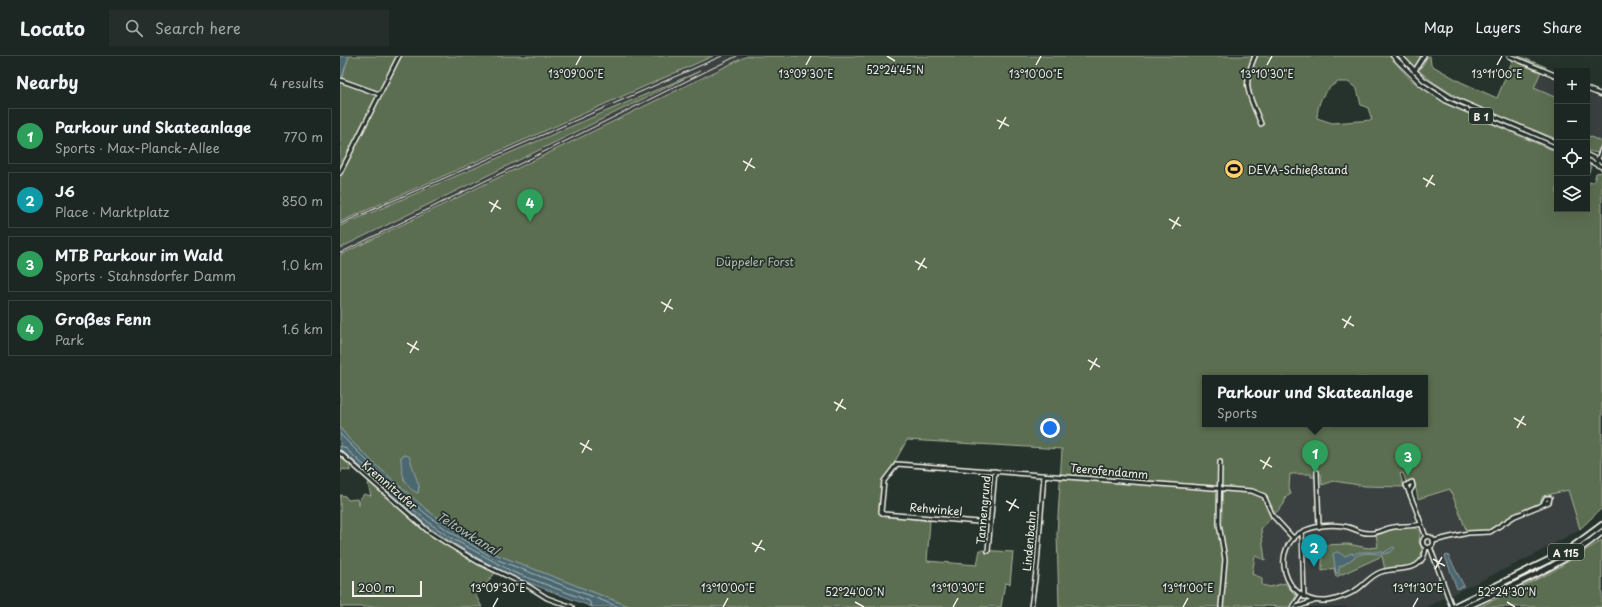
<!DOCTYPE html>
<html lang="en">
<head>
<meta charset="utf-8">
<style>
	:root { --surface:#1c2622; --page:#252e2a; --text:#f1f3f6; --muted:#a0a5a5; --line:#3a4340; --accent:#ffd166 }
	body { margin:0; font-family:"Playpen Sans",sans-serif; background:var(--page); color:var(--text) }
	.controls { position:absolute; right:12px; top:12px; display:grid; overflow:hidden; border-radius:0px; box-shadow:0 4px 16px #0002 }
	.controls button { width:36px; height:36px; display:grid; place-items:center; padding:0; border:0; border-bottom:1px solid var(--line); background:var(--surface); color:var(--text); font:20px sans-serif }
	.scale { position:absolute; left:12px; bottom:10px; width:70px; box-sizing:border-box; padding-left:4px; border:2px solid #f4f1e8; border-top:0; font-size:11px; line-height:14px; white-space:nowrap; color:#f4f1e8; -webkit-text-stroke:3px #26332d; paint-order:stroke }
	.you { position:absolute; left:710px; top:372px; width:14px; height:14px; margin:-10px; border:3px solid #fff; border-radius:50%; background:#1a73e8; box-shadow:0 0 0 6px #1a73e833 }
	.badge { display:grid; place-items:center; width:26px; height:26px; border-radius:50%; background:var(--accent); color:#fff; font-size:13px; font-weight:700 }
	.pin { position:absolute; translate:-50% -33px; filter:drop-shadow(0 1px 2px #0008) }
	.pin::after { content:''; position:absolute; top:21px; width:14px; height:12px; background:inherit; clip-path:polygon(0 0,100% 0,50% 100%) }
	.popup { position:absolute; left:862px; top:319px; width:226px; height:52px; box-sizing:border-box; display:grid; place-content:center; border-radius:0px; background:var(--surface); filter:drop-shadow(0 1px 3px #0005); font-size:13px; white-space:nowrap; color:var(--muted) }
	.popup b { font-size:15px; color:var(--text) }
	.popup::after { content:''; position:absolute; left:50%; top:100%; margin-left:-8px; border:8px solid transparent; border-top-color:var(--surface) }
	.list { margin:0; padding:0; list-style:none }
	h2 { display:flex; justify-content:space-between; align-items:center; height:52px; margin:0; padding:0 16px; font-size:17px }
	h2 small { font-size:13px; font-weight:400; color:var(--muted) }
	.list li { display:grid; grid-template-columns:26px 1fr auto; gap:12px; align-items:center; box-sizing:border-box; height:56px; margin:0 8px 8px; padding:0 8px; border:1px solid var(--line); border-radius:0px }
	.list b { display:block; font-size:15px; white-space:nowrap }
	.list p { margin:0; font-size:13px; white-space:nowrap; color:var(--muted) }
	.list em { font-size:13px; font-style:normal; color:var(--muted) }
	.icon { flex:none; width:22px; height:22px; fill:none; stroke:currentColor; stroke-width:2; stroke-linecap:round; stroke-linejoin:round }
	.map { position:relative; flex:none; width:1262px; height:551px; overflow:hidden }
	header { display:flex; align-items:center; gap:24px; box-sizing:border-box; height:56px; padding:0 20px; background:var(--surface); border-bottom:1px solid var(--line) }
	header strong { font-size:19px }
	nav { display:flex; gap:22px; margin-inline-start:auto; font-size:14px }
	.search { width:280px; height:36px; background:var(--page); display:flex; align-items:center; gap:10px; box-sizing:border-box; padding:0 14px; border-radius:0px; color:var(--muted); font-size:15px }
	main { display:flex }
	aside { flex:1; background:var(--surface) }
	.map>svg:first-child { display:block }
	.built { fill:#3a4140 }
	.green { fill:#5c6e51; stroke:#a8b09c; fill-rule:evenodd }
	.water { fill:#4b6771; stroke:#8f9ea1 }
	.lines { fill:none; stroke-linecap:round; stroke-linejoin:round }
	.shore { stroke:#b0bab8; stroke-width:1 }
	.minor-casing { stroke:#f4f1e8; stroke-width:6 }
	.major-casing { stroke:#f4f1e8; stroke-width:6 }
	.highway-casing { stroke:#f4f1e8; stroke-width:8 }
	.minor { stroke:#26332d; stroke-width:3 }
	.major { stroke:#26332d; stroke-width:3.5 }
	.highway { stroke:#26332d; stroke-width:4.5 }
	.tram { stroke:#f4f1e8; stroke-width:1 }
	.rail { stroke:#f4f1e8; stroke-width:1 }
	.ticks { fill:none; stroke:#f4f1e8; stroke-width:1.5 }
	.labels { text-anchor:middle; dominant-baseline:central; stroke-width:3.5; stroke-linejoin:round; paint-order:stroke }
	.shield { fill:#26332d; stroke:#b6b8b0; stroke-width:1 }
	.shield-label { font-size:10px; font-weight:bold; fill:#f4f1e8 }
	.poi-label { font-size:11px; fill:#f4f1e8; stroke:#26332d; text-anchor:start }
	.park-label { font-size:11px; fill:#b7bdac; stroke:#26332d }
	.street-label { font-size:11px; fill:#f4f1e8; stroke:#26332d }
	.water-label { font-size:12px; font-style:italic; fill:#b0bab8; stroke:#26332d }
	.ticks-label { font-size:10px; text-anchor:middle; fill:#f4f1e8; stroke:#26332d; stroke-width:3.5; stroke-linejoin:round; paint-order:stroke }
</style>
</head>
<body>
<header>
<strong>Locato</strong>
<div class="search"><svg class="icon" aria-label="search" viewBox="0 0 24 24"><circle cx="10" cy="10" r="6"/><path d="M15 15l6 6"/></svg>Search here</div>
<nav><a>Map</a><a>Layers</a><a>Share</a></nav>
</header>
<main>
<aside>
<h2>Nearby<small>4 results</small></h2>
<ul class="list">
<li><span class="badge" style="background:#2e9e5b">1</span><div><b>Parkour und Skateanlage</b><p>Sports · Max-Planck-Allee</p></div><em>770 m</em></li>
<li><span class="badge" style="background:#0f9aa8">2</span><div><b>J6</b><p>Place · Marktplatz</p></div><em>850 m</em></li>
<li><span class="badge" style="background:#2e9e5b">3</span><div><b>MTB Parkour im Wald</b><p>Sports · Stahnsdorfer Damm</p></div><em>1.0 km</em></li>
<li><span class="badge" style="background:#2e9e5b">4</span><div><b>Großes Fenn</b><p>Park</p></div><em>1.6 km</em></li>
</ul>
</aside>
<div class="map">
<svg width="1262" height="551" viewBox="0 0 1262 551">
	<rect width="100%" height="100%" fill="#26332d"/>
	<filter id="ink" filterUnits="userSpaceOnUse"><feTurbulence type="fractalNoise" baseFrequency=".025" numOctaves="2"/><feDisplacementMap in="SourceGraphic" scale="8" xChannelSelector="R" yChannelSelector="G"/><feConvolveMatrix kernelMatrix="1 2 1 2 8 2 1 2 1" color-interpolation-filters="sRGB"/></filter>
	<g filter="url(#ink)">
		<path class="built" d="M373 0H407L0 199V192L350 19 0 170V166Z
			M1200 17 1217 25V67L1185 53Z
			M1247 37 1262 43V85L1247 79Z
			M950 418H981L982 429 994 425 1025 430 1064 431 1070 447 1110 433 1127 476 1147 475 1203 440 1228 433 1240 473 1192 500 1086 551H949L956 542 945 527 930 531 921 529 912 518 915 500 924 504 921 473 944 448 949 432Z"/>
		<path class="green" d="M9 0H373L0 166V27Z
			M407 0H1049L1071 24 1106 48 1217 96V153H1247V108L1251 111 1247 121 1248 127 1254 125 1256 117 1262 116V452L1240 473 1228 434 1203 440 1200 447 1174 458 1147 475 1127 476 1110 433 1078 443 1074 424 1066 426 1063 417 1060 418 1064 431 1025 430 994 425 982 429 981 418H979L978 421H971V418H950L949 432 951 438 946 441 944 448 921 473 925 504 915 500 912 518 922 522V529L930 531 945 527 956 540 949 551 896 549 895 551H719L717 478 722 393 567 384 544 425 540 456 541 459 590 465 587 505 637 509 640 494 673 496 670 528 665 527 661 551H291L155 498 109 470 87 454 38 411 9 383 0 372V199ZM998 26H1008L1017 33 1021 49 1028 52 1032 64 992 67 977 62C978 46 983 34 998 26ZM865 322H1085V368H865ZM64 399 79 430 78 437 64 424 61 401Z
			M1064 0H1081L1075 11Z
			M1088 0H1090L1091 9 1121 26 1157 42 1173 3 1201 15 1194 32 1217 42V83C1170 64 1118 48 1079 15Z
			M1172 0H1179L1206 11 1205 14Z
			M360 15 0 192V170Z
			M1076 19C1116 53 1170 68 1217 88V91C1170 71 1113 54 1075 21Z
			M1247 79 1262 86 1258 97 1247 95Z
			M0 394 10 408V415L3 413 0 417Z
			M30 425 88 476 130 503 156 516 136 540 142 551H0V439L5 440 8 444 17 443 19 450V444L24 438 31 440 28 428Z
			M1067 471C1082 474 1081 471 1079 486L1082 493 1080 505C1069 512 1057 513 1045 514L1042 500 996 521 994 512 982 515V489L1008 488 1028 492 1038 491 1036 478 1049 473Z
			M1262 484V551H1139L1210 517Z"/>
		<path class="water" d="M0 0H9L0 27Z
			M0 372 9 383 38 411 87 454 109 470 155 498 291 551H252L171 520 134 500 90 472 0 393Z
			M64 399 69 400 79 430 78 437C64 433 61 414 61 401Z
			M1053 491 1055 492C1045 503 1033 495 1021 498 1014 500 1007 508 999 511V517H996L993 498C999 493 1000 499 1005 500L1012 497 1013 499C1020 493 1033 498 1041 495L1043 497Z
			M1108 499 1124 530 1117 533 1105 500Z"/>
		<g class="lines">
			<path class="shore" d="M0 378 36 414 85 457 107 474 153 502 279 551
				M0 390 4 391 62 444 92 469 111 482 173 516 249 545 252 551"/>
			<defs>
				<path id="minor" d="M915 0C901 32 909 37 921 68
					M1169 0 1217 20
					M1074 16 1084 0
					M0 24 39 38
					M1247 33 1262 39
					M1256 108 1262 93
					M0 117 59 0
					M0 397 88 475 108 488 138 506 188 530 207 542 232 551
					M880 406 879 468 885 503 881 551
					M977 416 979 471
					M1069 437 1073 430 1072 426 1066 429C1069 436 1072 444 1075 451L1086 481
					M650 467 544 458 541 456 544 425 557 408 912 435 924 440 933 460 954 483
					M1081 468C1071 471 1060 469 1049 472 1042 474 1036 478 1028 477 1021 477 1015 473 1008 471 996 468 978 469 966 474 927 490 943 548 986 545 996 544 1011 538 1019 532 1027 526 1032 519 1041 516 1060 510 1083 519 1086 491
					M962 476 964 541
					M1082.5 486a5.5 5.5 0 1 1 11 0a5.5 5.5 0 1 1-11 0Z
					M1093 485 1128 477 1150 476 1175 460 1209 446 1210 442H1206L1203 448
					M1090 491 1112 551
					M648 495 655 415
					M691 551 697 509 704 419
					M953 551 961 539
					M957 551 974 545"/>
				<path id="major" d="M1053 0 1081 28 1108 46 1217 92
					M1060 0 1084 24 1112 42 1217 87
					M1247 99 1262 106
					M1247 104 1262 111"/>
				<path id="highway" d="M1113 551 1227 495 1262 469
					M1126 551C1173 529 1222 510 1262 476"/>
			</defs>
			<use href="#minor" class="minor-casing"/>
			<use href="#major" class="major-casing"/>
			<use href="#highway" class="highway-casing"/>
			<use href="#minor" class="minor"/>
			<use href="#major" class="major"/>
			<use href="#highway" class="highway"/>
			<path class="tram" d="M0 168 382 0"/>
			<path class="rail" d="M0 197 397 0"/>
		</g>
	</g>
	<path class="ticks" d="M547 0 555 5M236 9 241 0M466 9 471 0M696 9 701 0M927 9 932 0M1157 9 1162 0M657 64 669 70M659 73 666 61M403 105 415 112M405 115 412 102M1083 122 1095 129M1086 131 1093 119M149 146 161 153M151 156 158 144M829 163 841 170M832 173 839 161M575 205 587 212M578 214 585 202M321 246 333 253M324 256 331 243M1002 263 1014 270M1004 272 1011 260M67 287 79 294M70 297 77 285M748 304 760 311M750 314 757 302M494 346 506 353M496 355 503 343M1174 362 1186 369M1177 372 1184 360M240 387 252 394M242 397 249 384M920 404 932 411M923 413 930 401M666 445 679 452M669 455 676 443M412 487 425 494M415 496 422 484M1093 503 1105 510M1095 513 1102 501M515 546 524 551M1167 546 1175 551M153 551 158 542M383 551 388 542M613 551 618 542M843 551 848 542M1073 551 1078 542"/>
	<defs>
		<symbol id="stadium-disc" viewBox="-11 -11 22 22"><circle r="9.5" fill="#ffd166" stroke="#26332d"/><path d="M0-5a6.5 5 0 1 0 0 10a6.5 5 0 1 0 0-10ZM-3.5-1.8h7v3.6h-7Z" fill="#111"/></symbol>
	</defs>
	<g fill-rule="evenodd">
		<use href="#stadium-disc" x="883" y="102" width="22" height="22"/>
	</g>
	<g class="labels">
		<g class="shield">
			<rect x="1129" y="52" width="24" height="16" rx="3"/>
			<rect x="1208" y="488" width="36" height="16" rx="3"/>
		</g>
		<g class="shield-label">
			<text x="1141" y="60">B 1</text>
			<text x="1226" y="496">A 115</text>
		</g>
		<g class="poi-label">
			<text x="908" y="113">DEVA-Schießstand</text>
		</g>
		<g class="park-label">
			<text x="415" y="205">Düppeler Forst</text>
		</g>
		<g class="street-label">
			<text transform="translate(769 415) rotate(5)">Teerofendamm</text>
			<text transform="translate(50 429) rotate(41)">Kremnitzufer</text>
			<text transform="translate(596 453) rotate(5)">Rehwinkel</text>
			<text transform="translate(643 454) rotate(-85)">Tannengrund</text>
			<text transform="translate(689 485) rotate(-85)">Lindenbahn</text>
		</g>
		<g class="water-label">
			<text transform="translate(128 477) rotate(32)">Teltowkanal</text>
		</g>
	</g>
	<g class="ticks-label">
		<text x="555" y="18">52°24'45"N</text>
		<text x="236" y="22">13°09'00"E</text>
		<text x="466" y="22">13°09'30"E</text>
		<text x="696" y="22">13°10'00"E</text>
		<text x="927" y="22">13°10'30"E</text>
		<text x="1157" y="22">13°11'00"E</text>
		<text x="158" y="536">13°09'30"E</text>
		<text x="388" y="536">13°10'00"E</text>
		<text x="618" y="536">13°10'30"E</text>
		<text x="848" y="536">13°11'00"E</text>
		<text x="1078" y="536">13°11'30"E</text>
		<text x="515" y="540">52°24'00"N</text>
		<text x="1167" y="540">52°24'30"N</text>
	</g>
</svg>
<div class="controls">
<button>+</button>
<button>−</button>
<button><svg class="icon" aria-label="locate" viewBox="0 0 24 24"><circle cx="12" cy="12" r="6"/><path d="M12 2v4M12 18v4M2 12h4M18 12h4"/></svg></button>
<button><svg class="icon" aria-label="layers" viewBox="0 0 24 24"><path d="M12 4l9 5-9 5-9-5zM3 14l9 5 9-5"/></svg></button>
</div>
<div class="scale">200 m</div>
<div class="you"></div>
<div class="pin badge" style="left:975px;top:417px;background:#2e9e5b">1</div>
<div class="popup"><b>Parkour und Skateanlage</b>Sports</div>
<div class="pin badge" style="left:974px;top:511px;background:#0f9aa8">2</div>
<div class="pin badge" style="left:1068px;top:420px;background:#2e9e5b">3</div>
<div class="pin badge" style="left:190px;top:166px;background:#2e9e5b">4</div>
</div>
</main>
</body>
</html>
